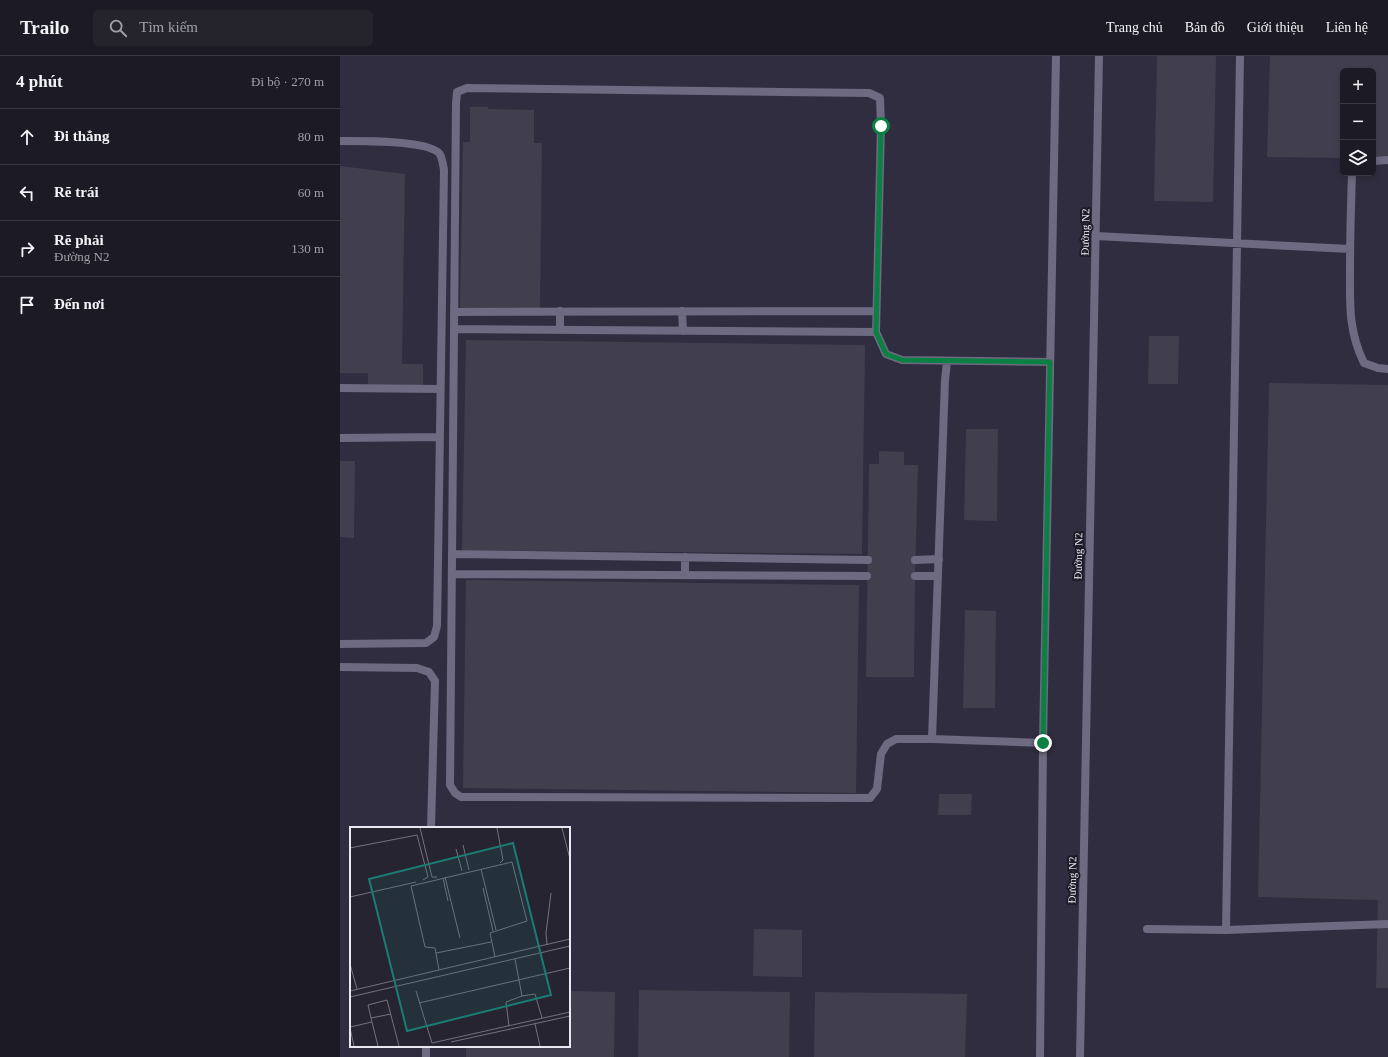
<!DOCTYPE html>
<html lang="vi">
<head>
<meta charset="utf-8">
<style>
	:root { --surface:#1c1b25; --page:#25242d; --text:#f1f3f6; --muted:#a0a1a7; --line:#3a3942 }
	body { margin:0; font-family:Georgia,serif; background:var(--page); color:var(--text) }
	.controls { position:absolute; right:12px; top:12px; display:grid; overflow:hidden; border-radius:6px; box-shadow:0 2px 6px #0003 }
	.controls button { width:36px; height:36px; display:grid; place-items:center; padding:0; border:0; border-bottom:1px solid var(--line); background:var(--surface); color:var(--text); font:20px sans-serif }
	.stop { position:absolute; width:12px; height:12px; margin:-9px; border:3px solid #0b8043; border-radius:50%; background:#fff }
	.stop.end { background:#0b8043; border-color:#fff; box-shadow:0 1px 4px #0008 }
	.list { margin:0; padding:0; list-style:none }
	h2 { display:flex; justify-content:space-between; align-items:center; height:52px; margin:0; padding:0 16px; font-size:17px }
	h2 small { font-size:13px; font-weight:400; color:var(--muted) }
	.list li { display:grid; grid-template-columns:26px 1fr auto; gap:12px; align-items:center; box-sizing:border-box; height:56px; padding:0 16px; border-top:1px solid var(--line) }
	.list b { display:block; font-size:15px; white-space:nowrap }
	.list p { margin:0; font-size:13px; white-space:nowrap; color:var(--muted) }
	.list em { font-size:13px; font-style:normal; color:var(--muted) }
	.icon { flex:none; width:22px; height:22px; fill:none; stroke:currentColor; stroke-width:2; stroke-linecap:round; stroke-linejoin:round }
	.map { position:relative; flex:none; width:1048px; height:1001px; overflow:hidden }
	header { display:flex; align-items:center; gap:24px; box-sizing:border-box; height:56px; padding:0 20px; background:var(--surface); border-bottom:1px solid var(--line) }
	header strong { font-size:19px }
	nav { display:flex; gap:22px; margin-inline-start:auto; font-size:14px }
	.search { width:280px; height:36px; background:var(--page); display:flex; align-items:center; gap:10px; box-sizing:border-box; padding:0 14px; border-radius:6px; color:var(--muted); font-size:15px }
	main { display:flex }
	aside { flex:1; background:var(--surface) }
	.map>svg:first-child { display:block }
	.built { fill:#312d40; fill-rule:evenodd }
	.building { fill:#413f4e }
	.lines { fill:none; stroke-linecap:round; stroke-linejoin:round }
	.service { stroke:#6d6a81; stroke-width:8 }
	.minor { stroke:#6d6a81; stroke-width:8 }
	.route { stroke:#0b8043; stroke-width:5 }
	.labels { text-anchor:middle; dominant-baseline:central; stroke-width:4; stroke-linejoin:round; paint-order:stroke }
	.street-label { font-size:11px; fill:#e9e8f1; stroke:#1d1b27 }
	.inset-road { fill:none; stroke:#74727e; stroke-width:1 }
	.view { fill:#1a7c75; fill-opacity:0.15; stroke:#1a7c75; stroke-width:2 }
	.inset-edge { fill:none; stroke:#e9e8f1; stroke-width:2 }
</style>
</head>
<body>
<header>
<strong>Trailo</strong>
<div class="search"><svg class="icon" aria-label="search" viewBox="0 0 24 24"><circle cx="10" cy="10" r="6"/><path d="M15 15l6 6"/></svg>Tìm kiếm</div>
<nav><a>Trang chủ</a><a>Bản đồ</a><a>Giới thiệu</a><a>Liên hệ</a></nav>
</header>
<main>
<aside>
<h2>4 phút<small>Đi bộ · 270 m</small></h2>
<ul class="list">
<li><svg class="icon" aria-label="ahead" viewBox="0 0 24 24"><path d="M12 20V5M6 11l6-6 6 6"/></svg><div><b>Đi thẳng</b></div><em>80 m</em></li>
<li><svg class="icon" aria-label="left" viewBox="0 0 24 24"><path d="M17 20v-9H6M10 6l-5 5 5 5"/></svg><div><b>Rẽ trái</b></div><em>60 m</em></li>
<li><svg class="icon" aria-label="right" viewBox="0 0 24 24"><path d="M7 20v-9h11M14 6l5 5-5 5"/></svg><div><b>Rẽ phải</b><p>Đường N2</p></div><em>130 m</em></li>
<li><svg class="icon" aria-label="arrive" viewBox="0 0 24 24"><path d="M6 21V4h12l-3 4 3 4H6"/></svg><div><b>Đến nơi</b></div></li>
</ul>
</aside>
<div class="map">
<svg width="1048" height="1001" viewBox="0 0 1048 1001">
	<rect width="100%" height="100%" fill="#262431"/>
	<path class="built" d="M0 0H1048V1001H0ZM1003 15H1033V117H1003ZM11 772H229V990H11Z"/>
	<path class="building" d="M817 0H876L873 146 814 145Z
		M930 0H1048V103H1033V15H1003V102L927 101Z
		M130 51H148V53L194 54V87H202L200 254 120 253 123 86H130Z
		M0 110 65 118 62 308H83V329H28V317H0Z
		M809 280H839L838 328H808Z
		M126 284 525 289 522 498 122 494Z
		M929 327 1048 329V932H1036L1038 844 918 841Z
		M626 373H658L657 465 624 464Z
		M539 395 564 396V409H578L575 520 574 621H526L529 408H539Z
		M0 405H15L14 482 0 481Z
		M126 524 519 529 516 737 123 732Z
		M625 554 656 555 655 652H623Z
		M599 738H632L631 759H598Z
		M414 873 462 874V921L413 920Z
		M299 934 450 936 449 1001H298Z
		M229 935 275 936 274 1001H126V990H229Z
		M475 936 627 938 625 1001H474Z"/>
	<g class="lines">
		<path class="service" d="M0 85C20 85 86 84 99 97 102 100 103 109 104 114L97 570 94 581 86 587 0 588
			M1033 105 1048 104
			M1012 117C1011 149 1010 180 1010 212 1010 247 1008 274 1024 307L1038 312 1048 313
			M756 180 1010 193
			M220 255V273
			M342 255 343 275
			M114 256 536 255
			M114 273 536 276
			M0 332 100 333
			M0 382 100 381
			M112 498 528 504
			M345 501V519
			M575 504 599 503
			M112 518 527 520
			M575 520H598
			M0 611 77 612 89 616 95 625 91 772
			M592 683 605 324 607 306
			M703 687 592 683H556L547 688 541 698 537 733 530 742 121 741 115 737 110 729 116 48 117 36 127 32 529 37 540 42 541 70 536 276 546 298 562 304 710 306
			M807 873 886 874 1048 868
			M886 874 900 0
			M86 1001V990"/>
		<path class="minor" d="M700 1001 703 687 716 0
			M740 1001 759 0"/>
	</g>
	<g class="lines">
		<path class="route" d="M541 70 536 276 546 298 562 304 710 306 703 687"/>
	</g>
	<g class="labels">
		<g class="street-label">
			<text transform="translate(745 176) rotate(-89)">Đường N2</text>
			<text transform="translate(738 500) rotate(-89)">Đường N2</text>
			<text transform="translate(732 824) rotate(-89)">Đường N2</text>
		</g>
	</g>
	<g transform="translate(10 771)">
		<rect width="220" height="220" fill="#262431"/>
		<path class="inset-road" d="M70 1 82 50H87M147 1 153 33 150 36M212 1 220 32M113 18 119 43M0 21 67 8 78 50 73 53M106 22 112 44M131 42 146 103M95 50 110 111M93 51 98 74M133 61 143 104M0 70 66 55M197 118 196 106 201 66M86 126 141 115M165 132 172 169M0 137 7 162M89 143 85 121 75 120 61 59 162 35 177 94 140 106 145 130M0 164 220 112M66 164 82 216 220 185M0 170 220 119M69 176 220 141M21 191 41 187M22 195 18 178 37 173 49 219M185 197 190 219M159 199 156 175 172 169 185 167 192 191M0 200 22 195 28 219M0 201 4 219M101 215 220 189"/>
		<path class="view" d="M163 16 201 168 57 204 19 52Z"/>
		<rect width="220" height="220" class="inset-edge"/>
	</g>
</svg>
<div class="controls">
<button>+</button>
<button>−</button>
<button><svg class="icon" aria-label="layers" viewBox="0 0 24 24"><path d="M12 4l9 5-9 5-9-5zM3 14l9 5 9-5"/></svg></button>
</div>
<div class="stop" style="left:541px;top:70px"></div>
<div class="stop end" style="left:703px;top:687px"></div>
</div>
</main>
</body>
</html>
